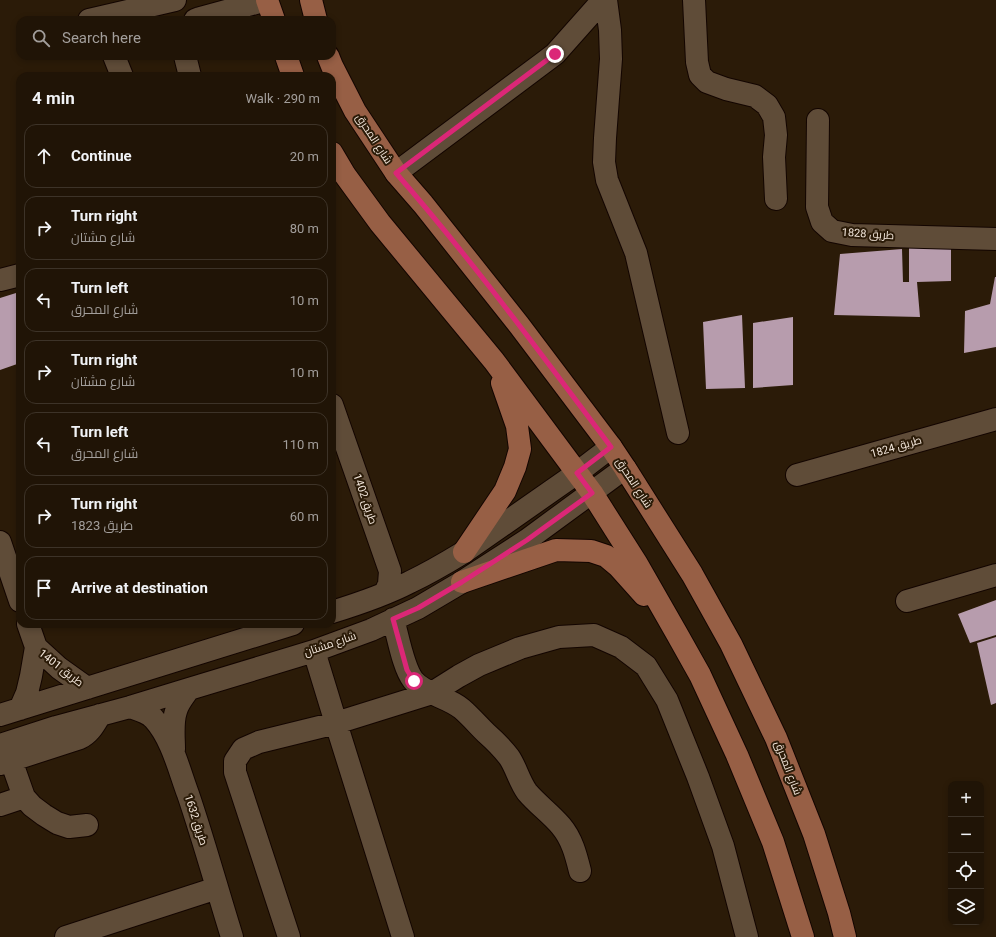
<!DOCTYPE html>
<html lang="en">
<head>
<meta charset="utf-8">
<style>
	:root { --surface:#201406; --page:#2d2114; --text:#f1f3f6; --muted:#a29e9b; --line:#3d3328 }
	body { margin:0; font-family:Roboto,Cairo,sans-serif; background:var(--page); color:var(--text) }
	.controls { position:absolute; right:12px; bottom:12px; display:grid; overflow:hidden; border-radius:8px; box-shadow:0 2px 6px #0003 }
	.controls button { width:36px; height:36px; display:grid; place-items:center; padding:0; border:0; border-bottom:1px solid var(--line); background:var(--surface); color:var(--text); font:20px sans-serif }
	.stop { position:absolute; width:12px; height:12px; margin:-9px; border:3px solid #db2777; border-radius:50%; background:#fff }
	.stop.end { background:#db2777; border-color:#fff; box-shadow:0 1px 4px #0008 }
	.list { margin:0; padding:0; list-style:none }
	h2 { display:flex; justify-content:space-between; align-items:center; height:52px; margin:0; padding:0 16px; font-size:17px }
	h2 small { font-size:13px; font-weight:400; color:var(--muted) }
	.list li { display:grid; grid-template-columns:26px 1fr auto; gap:12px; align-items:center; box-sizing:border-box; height:64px; margin:0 8px 8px; padding:0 8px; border:1px solid var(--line); border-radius:12px }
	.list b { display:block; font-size:15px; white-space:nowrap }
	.list p { margin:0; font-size:13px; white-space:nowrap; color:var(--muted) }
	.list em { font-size:13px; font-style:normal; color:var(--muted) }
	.icon { flex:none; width:22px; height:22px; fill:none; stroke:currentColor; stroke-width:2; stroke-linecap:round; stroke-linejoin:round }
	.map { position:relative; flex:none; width:996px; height:937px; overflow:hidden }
	.search { position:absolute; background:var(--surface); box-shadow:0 2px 6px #0003; left:16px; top:16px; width:320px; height:44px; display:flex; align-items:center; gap:10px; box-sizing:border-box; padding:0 14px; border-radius:12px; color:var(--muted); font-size:15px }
	.panel { position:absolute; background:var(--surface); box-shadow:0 2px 6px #0003; left:16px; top:72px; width:320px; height:556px; border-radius:12px }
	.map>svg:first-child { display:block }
	.building { fill:#b79cad }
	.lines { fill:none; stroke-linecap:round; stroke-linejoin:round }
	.minor-casing { stroke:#130500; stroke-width:24 }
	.major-casing { stroke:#130500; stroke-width:24 }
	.minor { stroke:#5f4c38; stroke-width:22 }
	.major { stroke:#975f45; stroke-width:22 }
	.route { stroke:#db2777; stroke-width:5 }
	.labels { text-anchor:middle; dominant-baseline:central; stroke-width:4; stroke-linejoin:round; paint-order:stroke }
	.street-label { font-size:11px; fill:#f4e8dd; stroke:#2b1b08 }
</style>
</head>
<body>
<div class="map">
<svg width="996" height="937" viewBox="0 0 996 937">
	<rect width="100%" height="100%" fill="#2b1b08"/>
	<path class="building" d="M909 241 951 242V281L917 282 920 317 834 315 840 254 902 249 903 282H909Z
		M995 277H996V347L964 353 965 311 990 304Z
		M16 293 20 305V363L0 370V298Z
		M742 315 745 388 706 389 703 322Z
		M793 317V385L753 388V323Z
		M996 600V635L970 643 958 614Z
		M996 637V703L991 705 977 643Z"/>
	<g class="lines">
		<defs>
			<path id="minor" d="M606 0 610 30 611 59 605 138 604 162 607 180 636 253 678 433
				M694 0 697 62 700 75 707 82 726 89 755 96 767 105 774 117 776 135 774 157 776 199
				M89 20 175 0
				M195 20 200 18 267 0
				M114 56 122 76
				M185 56 190 76
				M818 120 817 207 822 222 832 231 852 235 996 239
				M396 173 555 54 603 0
				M0 280 20 275
				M332 405 390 571 389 584 385 593
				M797 475 996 419
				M0 542 20 601
				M907 601 996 575
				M332 612C358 604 385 595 410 582 429 573 446 563 464 552L577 473 611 447
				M393 619C398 636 403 667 413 680 424 694 448 697 462 709 470 716 478 725 486 733 494 740 502 748 509 757 516 767 519 781 527 792 537 804 551 814 561 826 572 839 576 855 580 871
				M36 647 59 668 87 688
				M314 651 336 723 403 937
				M130 707C139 710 148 712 154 719 172 739 179 770 188 794 204 841 217 889 232 937
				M20 709 27 693 31 676 36 647 28 624
				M0 715 293 624
				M0 745 56 727 130 707 189 689 314 651 371 630 418 608 462 582 527 540 625 468
				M174 749C174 737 172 723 176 711 178 703 184 696 189 689
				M11 760 24 797 32 806 44 815 57 823 69 827 87 825
				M0 764 80 738C90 733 94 725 100 715
				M0 805 24 797
				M66 937 217 888
				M289 937 235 772V761L243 749 259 742 336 723 432 693 459 676 479 665 520 648 559 637 594 635 621 647 646 666 667 700 698 777 723 846 747 937"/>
			<path id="major" d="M267 0 274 20
				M311 0 316 20
				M286 56 293 76
				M328 56 332 66 355 111 396 173 423 204 519 325 611 447 625 468 692 574 731 644 776 738 814 834 839 913 845 937
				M332 153 345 175 380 223 494 361 592 493 637 564 677 634 700 675 737 755 773 842 803 937
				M464 552 505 491 515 467 520 449 517 426 502 383
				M462 582 556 550 591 551 606 556 618 566 644 595"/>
		</defs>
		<use href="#minor" class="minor-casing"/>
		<use href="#major" class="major-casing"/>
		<use href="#minor" class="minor"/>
		<use href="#major" class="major"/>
	</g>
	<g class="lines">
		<path class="route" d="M414 681 407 670 393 619 418 608 462 582 527 540 592 493 577 473 611 447C541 354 472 260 396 173L555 54"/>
	</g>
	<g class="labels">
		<g class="street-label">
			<text transform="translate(374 139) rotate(57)">شارع المحرق</text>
			<text transform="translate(868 234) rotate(4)">طريق 1828</text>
			<text transform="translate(896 447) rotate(-16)">طريق 1824</text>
			<text transform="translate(634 483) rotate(57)">شارع المحرق</text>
			<text transform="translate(365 499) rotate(71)">طريق 1402</text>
			<text transform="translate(330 644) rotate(-19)">شارع مشتان</text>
			<text transform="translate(61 668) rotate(38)">طريق 1401</text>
			<text transform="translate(788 768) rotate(69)">شارع المحرق</text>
			<text transform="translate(196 820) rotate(72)">طريق 1632</text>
		</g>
	</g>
</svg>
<div class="controls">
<button>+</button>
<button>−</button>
<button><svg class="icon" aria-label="locate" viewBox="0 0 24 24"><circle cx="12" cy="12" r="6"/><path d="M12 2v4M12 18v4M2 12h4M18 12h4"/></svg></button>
<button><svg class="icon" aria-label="layers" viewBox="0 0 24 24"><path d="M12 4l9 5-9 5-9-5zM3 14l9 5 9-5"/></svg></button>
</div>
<div class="stop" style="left:414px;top:681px"></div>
<div class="stop end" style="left:555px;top:54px"></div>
<div class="search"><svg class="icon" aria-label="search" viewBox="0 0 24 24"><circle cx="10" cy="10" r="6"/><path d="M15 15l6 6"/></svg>Search here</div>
<section class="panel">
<h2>4 min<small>Walk · 290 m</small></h2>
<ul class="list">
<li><svg class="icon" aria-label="ahead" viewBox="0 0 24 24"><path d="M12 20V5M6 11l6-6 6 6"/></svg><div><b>Continue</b></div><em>20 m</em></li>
<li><svg class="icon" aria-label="right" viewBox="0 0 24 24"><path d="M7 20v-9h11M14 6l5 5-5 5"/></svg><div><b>Turn right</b><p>شارع مشتان</p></div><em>80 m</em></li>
<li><svg class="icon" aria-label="left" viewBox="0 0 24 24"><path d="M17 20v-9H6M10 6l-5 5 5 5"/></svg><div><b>Turn left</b><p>شارع المحرق</p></div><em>10 m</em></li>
<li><svg class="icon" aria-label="right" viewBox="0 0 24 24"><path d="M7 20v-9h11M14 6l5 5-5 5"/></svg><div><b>Turn right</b><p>شارع مشتان</p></div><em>10 m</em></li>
<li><svg class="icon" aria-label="left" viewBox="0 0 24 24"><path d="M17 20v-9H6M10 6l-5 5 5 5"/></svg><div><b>Turn left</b><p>شارع المحرق</p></div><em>110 m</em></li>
<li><svg class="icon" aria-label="right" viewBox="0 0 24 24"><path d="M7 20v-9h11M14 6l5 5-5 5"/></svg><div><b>Turn right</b><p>طريق 1823</p></div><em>60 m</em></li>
<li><svg class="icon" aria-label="arrive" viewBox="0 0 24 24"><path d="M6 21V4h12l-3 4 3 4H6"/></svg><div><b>Arrive at destination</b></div></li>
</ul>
</section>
</div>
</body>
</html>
